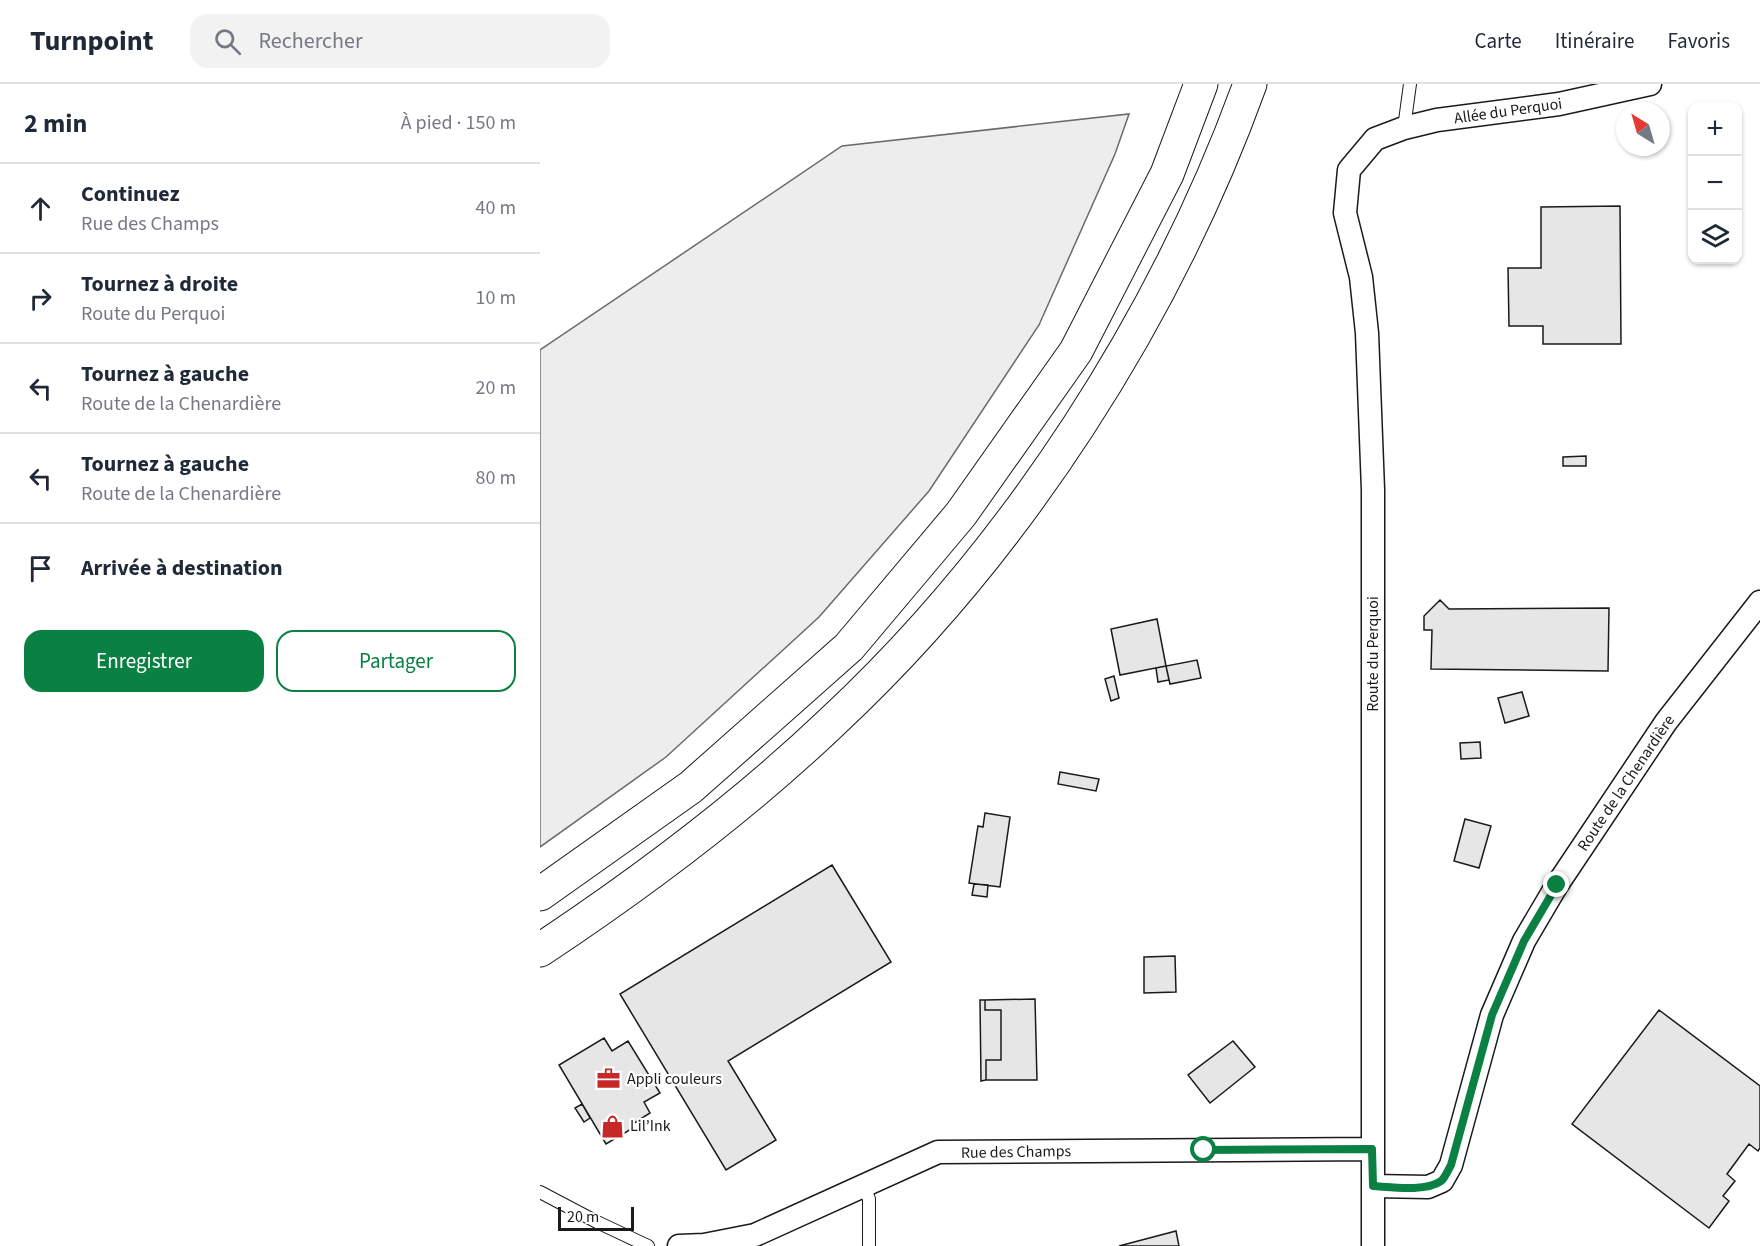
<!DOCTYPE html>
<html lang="fr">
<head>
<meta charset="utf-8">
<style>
	:root { --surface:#fff; --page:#f2f2f3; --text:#1f2937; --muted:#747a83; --line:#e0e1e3; --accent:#0b8043 }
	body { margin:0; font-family:"Source Sans 3",sans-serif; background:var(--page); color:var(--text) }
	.controls { position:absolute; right:18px; top:18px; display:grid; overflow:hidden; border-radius:12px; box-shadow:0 2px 4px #0004 }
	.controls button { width:54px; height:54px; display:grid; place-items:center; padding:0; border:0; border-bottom:2px solid var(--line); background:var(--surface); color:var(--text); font:30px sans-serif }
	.compass { position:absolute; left:1076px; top:18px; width:54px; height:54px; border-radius:50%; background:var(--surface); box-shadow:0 2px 4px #0004; rotate:323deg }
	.scale { position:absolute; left:18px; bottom:15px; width:76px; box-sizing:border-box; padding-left:6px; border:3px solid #1a1a1a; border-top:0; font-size:16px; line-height:21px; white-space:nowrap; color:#1a1a1a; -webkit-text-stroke:4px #fff; paint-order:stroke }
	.stop { position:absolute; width:18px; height:18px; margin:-14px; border:4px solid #0b8043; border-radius:50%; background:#fff }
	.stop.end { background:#0b8043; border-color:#fff; box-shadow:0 2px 6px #0008 }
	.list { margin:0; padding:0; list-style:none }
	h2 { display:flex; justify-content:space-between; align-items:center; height:78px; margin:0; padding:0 24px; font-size:26px }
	h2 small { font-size:20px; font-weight:400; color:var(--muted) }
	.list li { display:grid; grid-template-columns:39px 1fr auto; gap:18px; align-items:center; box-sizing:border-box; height:90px; padding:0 24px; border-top:2px solid var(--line) }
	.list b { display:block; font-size:22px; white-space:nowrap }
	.list p { margin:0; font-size:20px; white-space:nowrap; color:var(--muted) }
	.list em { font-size:20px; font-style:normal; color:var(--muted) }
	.actions { display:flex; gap:12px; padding:18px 24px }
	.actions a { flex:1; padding:14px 0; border:2px solid var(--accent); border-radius:18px; text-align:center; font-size:21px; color:var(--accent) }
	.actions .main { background:var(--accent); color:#fff }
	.icon { flex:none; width:33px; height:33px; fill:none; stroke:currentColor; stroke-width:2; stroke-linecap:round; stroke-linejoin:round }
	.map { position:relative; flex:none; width:1220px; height:1162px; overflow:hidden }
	header { display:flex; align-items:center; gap:36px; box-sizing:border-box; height:84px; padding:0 30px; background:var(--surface); border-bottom:2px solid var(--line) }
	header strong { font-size:28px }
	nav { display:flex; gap:33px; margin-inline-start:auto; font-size:21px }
	.search { width:420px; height:54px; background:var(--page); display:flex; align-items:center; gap:15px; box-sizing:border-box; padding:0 21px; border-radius:18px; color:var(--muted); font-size:22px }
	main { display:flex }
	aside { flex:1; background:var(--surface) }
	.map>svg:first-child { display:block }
	.green { fill:#ededed; stroke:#6a6a6a; stroke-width:1.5 }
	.building { fill:#e6e6e6; stroke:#1a1a1a; stroke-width:1.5 }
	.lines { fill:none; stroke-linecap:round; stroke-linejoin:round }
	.lane-casing { stroke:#1a1a1a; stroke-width:14 }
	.street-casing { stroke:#1a1a1a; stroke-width:25 }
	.highway-casing { stroke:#1a1a1a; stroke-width:35 }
	.lane { stroke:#fff; stroke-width:12 }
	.street { stroke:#fff; stroke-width:22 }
	.highway { stroke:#fff; stroke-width:33 }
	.route { stroke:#0b8043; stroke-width:8 }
	.labels { text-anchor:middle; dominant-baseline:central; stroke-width:4.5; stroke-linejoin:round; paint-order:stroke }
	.street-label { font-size:16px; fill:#1a1a1a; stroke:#fff }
	.poi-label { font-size:16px; fill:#1a1a1a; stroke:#fff; text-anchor:start }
</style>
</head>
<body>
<header>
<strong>Turnpoint</strong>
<div class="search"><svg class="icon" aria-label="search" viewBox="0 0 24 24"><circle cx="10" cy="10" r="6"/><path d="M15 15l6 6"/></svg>Rechercher</div>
<nav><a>Carte</a><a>Itinéraire</a><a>Favoris</a></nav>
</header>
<main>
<aside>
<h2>2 min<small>À pied · 150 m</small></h2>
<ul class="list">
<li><svg class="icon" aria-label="ahead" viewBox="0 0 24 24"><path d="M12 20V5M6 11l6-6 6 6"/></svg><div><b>Continuez</b><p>Rue des Champs</p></div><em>40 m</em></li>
<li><svg class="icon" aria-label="right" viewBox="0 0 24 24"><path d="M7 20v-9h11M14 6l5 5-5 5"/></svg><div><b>Tournez à droite</b><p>Route du Perquoi</p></div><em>10 m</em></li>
<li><svg class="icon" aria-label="left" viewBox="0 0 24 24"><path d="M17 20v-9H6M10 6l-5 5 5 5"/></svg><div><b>Tournez à gauche</b><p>Route de la Chenardière</p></div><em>20 m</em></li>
<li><svg class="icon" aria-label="left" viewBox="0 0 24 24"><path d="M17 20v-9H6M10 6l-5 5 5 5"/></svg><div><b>Tournez à gauche</b><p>Route de la Chenardière</p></div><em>80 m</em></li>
<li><svg class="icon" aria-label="arrive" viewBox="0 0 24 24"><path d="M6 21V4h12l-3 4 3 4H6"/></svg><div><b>Arrivée à destination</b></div></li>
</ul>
<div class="actions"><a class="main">Enregistrer</a><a>Partager</a></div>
</aside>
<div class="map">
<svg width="1220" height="1162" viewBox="0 0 1220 1162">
	<rect width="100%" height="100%" fill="#fff"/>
	<path class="green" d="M589 30 575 70 499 241 389 407 279 533 126 673 0 763V266L302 62Z"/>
	<path class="building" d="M1080 122 1081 260H1003V242H969L968 184H1001V123Z
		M1046 372V382H1023V373Z
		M900 516 909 525 1069 524 1068 587 891 585 892 546H884V532Z
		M617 535 626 582 580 591 571 545Z
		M657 576 661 594 630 600 626 582Z
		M626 582 629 596 618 598 616 584Z
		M574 592 579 614 571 617 565 595Z
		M982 608 989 632 965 639 958 614Z
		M940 658 941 674 921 675 920 659Z
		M520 688 559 695 556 707 518 700Z
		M445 729 470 733 460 803 429 799 438 742 443 743Z
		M925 735 951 742 939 784 914 777Z
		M292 781 351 878 188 977 236 1056 186 1086 80 910Z
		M434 800 448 801 447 813 432 811Z
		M635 872 636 908 604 909V873Z
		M495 915 497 996H446V976H461V926H445V916Z
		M440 916H445V926H461V976H446V996L441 997Z
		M1119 926 1220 1002V1064L1218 1067 1209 1060 1187 1090 1195 1097 1183 1112 1189 1117 1169 1144 1032 1040Z
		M64 954 72 967 88 957 120 1009 104 1018 110 1029 91 1041 93 1044 66 1060 19 981Z
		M693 957 715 983 670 1019 648 991Z
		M42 1020 50 1034 44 1038 35 1024Z
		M636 1147 639 1162H579Z"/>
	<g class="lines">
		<defs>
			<path id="lane" d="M864 44 870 0
				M324 1102 329 1115V1162
				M0 1108 57 1138 108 1162"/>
			<path id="street" d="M833 1102 888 1103 902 1097 911 1081 952 931 984 857 1017 801 1126 638 1220 518
				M139 1162 164 1161 215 1151 398 1068 832 1065
				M833 1162V406L827 249 821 193 805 129 809 86 835 55 864 44 897 36 1019 20 1110 0"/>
			<path id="highway" d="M0 810 151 703 309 563 421 430 536 267 627 90 661 0
				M0 866C104 797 203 723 293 637 476 466 625 235 710 0"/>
		</defs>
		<use href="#lane" class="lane-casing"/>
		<use href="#street" class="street-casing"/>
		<use href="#highway" class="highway-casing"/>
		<use href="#lane" class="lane"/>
		<use href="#street" class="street"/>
		<use href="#highway" class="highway"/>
	</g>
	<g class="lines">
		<path class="route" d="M664 1066 832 1065 833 1102C851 1103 886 1108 901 1097 905 1094 908 1086 911 1081L952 931 984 857 1017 801"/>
	</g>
	<defs>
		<symbol id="office-bare" viewBox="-9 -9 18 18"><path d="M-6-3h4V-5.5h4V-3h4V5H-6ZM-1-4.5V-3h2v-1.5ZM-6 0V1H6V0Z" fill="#c62828" stroke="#fff" stroke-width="2.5" paint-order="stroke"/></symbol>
		<symbol id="shop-bare" viewBox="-9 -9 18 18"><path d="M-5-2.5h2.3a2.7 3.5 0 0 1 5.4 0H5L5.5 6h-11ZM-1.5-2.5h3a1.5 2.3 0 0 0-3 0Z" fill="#c62828" stroke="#fff" stroke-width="2.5" paint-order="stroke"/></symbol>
	</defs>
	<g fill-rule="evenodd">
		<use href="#office-bare" x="52" y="978" width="33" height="33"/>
		<use href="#shop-bare" x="56" y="1026" width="33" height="33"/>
	</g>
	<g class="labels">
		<g class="street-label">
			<text transform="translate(968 27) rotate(-8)">Allée du Perquoi</text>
			<text transform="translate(833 570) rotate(-90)">Route du Perquoi</text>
			<text transform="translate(1086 699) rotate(-56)">Route de la Chenardière</text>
			<text transform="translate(476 1068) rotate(-1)">Rue des Champs</text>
		</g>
		<g class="poi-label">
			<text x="87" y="995">Appli couleurs</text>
			<text x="90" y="1042">Lil’Ink</text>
		</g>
	</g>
</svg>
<div class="controls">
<button>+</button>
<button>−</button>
<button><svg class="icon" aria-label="layers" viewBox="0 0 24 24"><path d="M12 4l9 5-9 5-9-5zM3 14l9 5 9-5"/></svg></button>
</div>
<svg class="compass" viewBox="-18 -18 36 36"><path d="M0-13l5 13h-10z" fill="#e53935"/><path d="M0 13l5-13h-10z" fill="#747a83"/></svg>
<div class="scale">20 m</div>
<div class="stop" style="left:664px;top:1066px"></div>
<div class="stop end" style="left:1017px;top:801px"></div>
</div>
</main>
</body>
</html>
